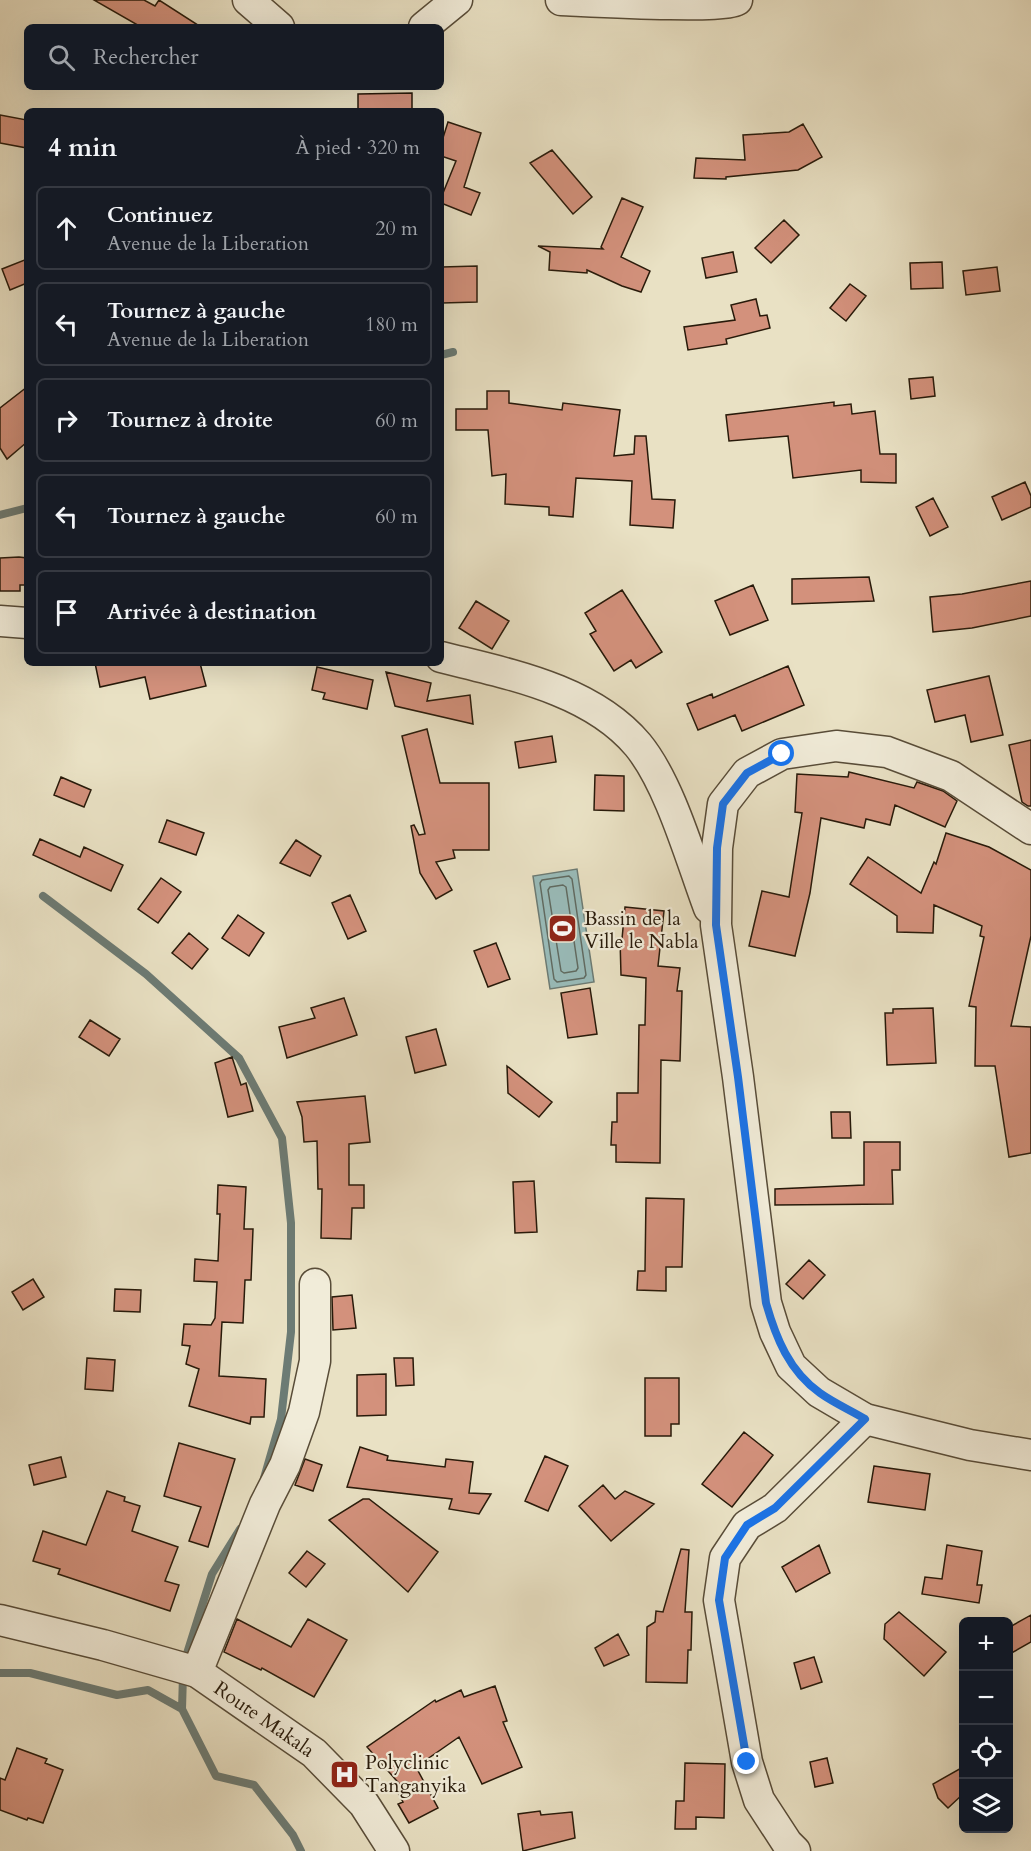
<!DOCTYPE html>
<html lang="fr">
<head>
<meta charset="utf-8">
<style>
	:root { --surface:#171b24; --page:#20242c; --text:#f1f3f6; --muted:#9ea1a6; --line:#363941 }
	body { margin:0; font-family:Cardo,serif; background:var(--page); color:var(--text) }
	.controls { position:absolute; right:18px; bottom:18px; display:grid; overflow:hidden; border-radius:9px; box-shadow:0 6px 24px #0002 }
	.controls button { width:54px; height:54px; display:grid; place-items:center; padding:0; border:0; border-bottom:2px solid var(--line); background:var(--surface); color:var(--text); font:30px sans-serif }
	.stop { position:absolute; width:18px; height:18px; margin:-14px; border:4px solid #1a73e8; border-radius:50%; background:#fff }
	.stop.end { background:#1a73e8; border-color:#fff; box-shadow:0 2px 6px #0008 }
	.list { margin:0; padding:0; list-style:none }
	h2 { display:flex; justify-content:space-between; align-items:center; height:78px; margin:0; padding:0 24px; font-size:26px }
	h2 small { font-size:20px; font-weight:400; color:var(--muted) }
	.list li { display:grid; grid-template-columns:39px 1fr auto; gap:18px; align-items:center; box-sizing:border-box; height:84px; margin:0 12px 12px; padding:0 12px; border:2px solid var(--line); border-radius:9px }
	.list b { display:block; font-size:22px; white-space:nowrap }
	.list p { margin:0; font-size:20px; white-space:nowrap; color:var(--muted) }
	.list em { font-size:20px; font-style:normal; color:var(--muted) }
	.icon { flex:none; width:33px; height:33px; fill:none; stroke:currentColor; stroke-width:2; stroke-linecap:round; stroke-linejoin:round }
	.map { position:relative; flex:none; width:1031px; height:1851px; overflow:hidden }
	.search { position:absolute; background:var(--surface); box-shadow:0 6px 24px #0002; left:24px; top:24px; width:420px; height:66px; display:flex; align-items:center; gap:15px; box-sizing:border-box; padding:0 21px; border-radius:9px; color:var(--muted); font-size:22px }
	.panel { position:absolute; background:var(--surface); box-shadow:0 6px 24px #0002; left:24px; top:108px; width:420px; height:558px; border-radius:9px }
	.map>svg:first-child { display:block }
	.water { fill:#99bcba; stroke:#6c7b74; stroke-width:1.5 }
	.lines { fill:none; stroke-linecap:round; stroke-linejoin:round }
	.shore { stroke:#606b62; stroke-width:1.5 }
	.stream { stroke:#6c7b74; stroke-width:8 }
	.building { fill:#d3917c; stroke:#281a0a; stroke-width:1.5 }
	.minor-casing { stroke:#584c38; stroke-width:33 }
	.minor { stroke:#f1ecd9; stroke-width:30 }
	.route { stroke:#1a73e8; stroke-width:8 }
	.labels { text-anchor:middle; dominant-baseline:central; stroke-width:4.5; stroke-linejoin:round; paint-order:stroke }
	.poi-label { font-size:20px; fill:#281a0a; stroke:#f1ecd9; text-anchor:start }
	.street-label { font-size:20px; fill:#281a0a; stroke:#f1ecd9 }
</style>
</head>
<body>
<div class="map">
<svg width="1031" height="1851" viewBox="0 0 1031 1851">
	<rect width="100%" height="100%" fill="#e9e1c4"/>
	<filter id="stains"><feTurbulence type="fractalNoise" baseFrequency=".00333" numOctaves="4"/><feColorMatrix values="0 0 0 0 .2 0 0 0 0 .09 0 0 0 0 .02 0 0 0 .5 -.17"/></filter>
	<radialGradient id="worn" r=".72"><stop offset=".6" stop-color="#630" stop-opacity="0"/><stop offset="1" stop-color="#630" stop-opacity=".3"/></radialGradient>
	<path class="water" d="M577 869 594 982 550 989 533 876Z"/>
	<g class="lines">
		<path class="shore" d="M569 876 572 879 586 975 584 978 557 982 554 979 540 883 542 880Z
			M563 885 566 887 578 968 576 971 564 973 561 971 548 890 550 887Z"/>
		<path class="stream" d="M441 355 453 352
			M0 515 27 508
			M43 896 146 974 239 1058 282 1138 291 1223V1332L281 1419 264 1478
			M184 1663 212 1574 240 1529
			M0 1673H30L117 1695 148 1690 182 1709 216 1776 254 1785 293 1835 301 1851
			M182 1709 183 1675"/>
	</g>
	<path class="building" d="M94 0H144L155 6 159 0 201 27H141Z
		M412 93V111H358V94Z
		M0 115 27 120V148L0 143Z
		M448 122 481 133 464 187 480 193 471 215 441 203V198L456 161 441 156V144Z
		M803 124 822 157 798 170 726 177V179L694 178 696 158 745 160 743 135 789 132Z
		M552 150 592 197 573 214 530 163Z
		M622 198 643 207 621 257 650 271 641 292 622 286 587 270V273L549 270 550 252 538 246 603 249 601 247Z
		M784 220 799 235 771 263 755 248Z
		M733 252 737 272 706 278 702 258Z
		M27 259V283L10 290 2 269Z
		M942 262 943 288 911 289 910 263Z
		M477 266V302L442 303V267Z
		M997 267 1000 291 966 295 963 271Z
		M850 284 866 296 846 321 830 308Z
		M756 299 760 316 767 315 770 328 726 339 727 344 688 350 684 327 735 320 731 305Z
		M933 377 935 396 911 399 909 379Z
		M27 387V442L7 459 0 448V408Z
		M487 391H509V403L562 410 563 403 620 410 614 456 634 454 635 436H646L652 499 675 500 673 528 630 525 632 481 576 478 573 517 549 515V507L505 504 506 474 492 476 488 430H456V409H487Z
		M834 402V406L851 404 852 414 875 411 880 454H896V483L861 482V470L793 478 788 436 729 441 726 415Z
		M1025 482 1031 496V507L1002 520 992 497Z
		M933 498 948 527 930 536 916 507Z
		M19 557 27 558V585H20V591H0V558Z
		M869 577 874 601 792 604V579Z
		M1031 581V616L972 628 933 632 930 597 962 594Z
		M753 585 768 620 730 635 715 601Z
		M622 590 662 652 636 668 631 660 614 671 590 634 596 631 585 613Z
		M476 601 509 621 492 649 459 628Z
		M95 663H200L206 686 150 699 145 677 100 687Z
		M788 666 804 705 742 731 735 715 698 730 687 704 712 694 713 698Z
		M317 667 373 680 367 709 323 699 325 693 312 690Z
		M386 672 431 683 427 701 470 695 473 724 395 706Z
		M989 676 1003 735 971 742 965 715 935 722 927 690Z
		M427 729 440 783H489V850H453L455 858 436 862 452 890 436 899 420 873 411 826 414 825 419 835 425 834 402 736Z
		M552 736 556 762 519 768 515 742Z
		M1031 740V806H1028L1022 802 1009 745Z
		M849 772 914 788 917 782 943 791 957 801 945 827 895 805 890 825 866 819 864 828 821 818 810 893 795 956 749 946 762 891 789 897 802 813 795 812 797 774 848 777Z
		M595 775 624 776V811L594 810Z
		M61 777 91 790 84 807 54 795Z
		M167 820 204 833 196 855 159 842Z
		M946 833 989 847 1031 870V936L1011 1026 1031 1027V1153L1009 1157 995 1066H975L976 1007 969 1006 984 937 980 936 982 926 934 905 933 933 897 932V916L850 884 868 857 921 893 934 862 936 864Z
		M40 839 80 857 84 847 123 865 111 891 33 855Z
		M296 840 321 856 310 876 280 863Z
		M161 878 181 892 158 923 138 909Z
		M350 895 366 931 348 939 332 903Z
		M625 907 664 911 658 966 680 968 677 991H682L680 1061 661 1060 660 1163 616 1162V1145H611L612 1122H617V1093H638L639 1025H645L646 978 621 975 620 939H622Z
		M238 915 264 933 249 956 222 938Z
		M189 933 208 949 192 969 172 953Z
		M496 943 510 979 488 987 474 951Z
		M590 988 597 1034 568 1038 561 993Z
		M344 998 357 1035 287 1058 279 1027 315 1018 311 1008Z
		M933 1008 936 1063 887 1065 885 1013H893V1009Z
		M90 1020 120 1039 109 1056 79 1037Z
		M436 1029 446 1065 415 1073 406 1037Z
		M232 1057 241 1085 246 1083 253 1111 228 1117 215 1063Z
		M507 1066 552 1102 539 1117 508 1093Z
		M365 1096 370 1142 349 1144V1185H364V1208H352L351 1239 321 1238 322 1189H318L317 1141 304 1142 302 1117 297 1102Z
		M831 1112H850L851 1138H832Z
		M864 1142H900V1170H892L893 1204 775 1205V1189L864 1185Z
		M534 1181 537 1232 515 1233 513 1182Z
		M218 1185 246 1187 244 1229H253L251 1280H245L243 1323 222 1322 219 1376 266 1379 264 1417H251L250 1424 189 1406 199 1369 186 1364 190 1346 182 1345 184 1324 211 1325 215 1318 217 1282 194 1281 195 1259 218 1261 220 1214H217Z
		M646 1198 684 1199 682 1267H666V1291L637 1290 638 1271H645Z
		M809 1260 825 1275 803 1299 786 1284Z
		M33 1279 44 1297 23 1310 12 1292Z
		M115 1289 141 1290 140 1312 114 1311Z
		M352 1295 356 1328 333 1330 332 1297Z
		M87 1358 115 1360 113 1391 85 1389Z
		M394 1358H413L414 1385 396 1386Z
		M386 1374V1415L357 1416V1375Z
		M645 1378H679V1424H671V1436H645Z
		M744 1432 773 1455 732 1507 702 1484Z
		M179 1443 235 1459 208 1547 189 1541 201 1507 164 1496Z
		M360 1447 388 1456 387 1460 445 1467 446 1459 473 1462 469 1493 491 1494 479 1514 449 1509 452 1499 347 1487Z
		M545 1456 568 1466 548 1511 525 1501Z
		M61 1457 66 1477 34 1485 29 1465Z
		M305 1459 322 1465 313 1491 295 1485Z
		M874 1466 930 1474 925 1510 868 1502Z
		M603 1485 615 1499 625 1491 654 1504 611 1541 579 1506Z
		M107 1491 125 1497 124 1501 140 1506 132 1531 178 1547 165 1581 179 1585 170 1611 58 1574 60 1569 33 1561 43 1531 86 1545Z
		M363 1499H369L438 1552 408 1592 329 1520Z
		M819 1545 830 1573 796 1592 782 1567Z
		M947 1545 982 1551 977 1585H982L979 1603 922 1594 925 1577 942 1579Z
		M681 1549 689 1550 685 1612H692L691 1650H688L687 1683 646 1682 647 1627 655 1622 656 1611 663 1612Z
		M307 1551 325 1564 306 1587 289 1573Z
		M899 1612 946 1652 924 1676 884 1639 885 1624Z
		M1031 1615V1642L1008 1655V1628Z
		M237 1619 291 1647 308 1619 347 1640 314 1697 262 1668 261 1670 224 1652Z
		M618 1634 629 1655 604 1666 595 1648Z
		M814 1657 822 1682 801 1689 794 1663Z
		M495 1686 507 1721 503 1722 522 1767 482 1784 459 1737 416 1767 438 1808 409 1823 398 1804 403 1802 397 1791 403 1788 367 1747 435 1700 436 1702 461 1690 464 1697Z
		M17 1748 47 1759 45 1763 63 1770 43 1823 28 1818 27 1820 0 1810V1778L5 1780Z
		M827 1758 833 1783 815 1787 810 1762Z
		M685 1763 725 1764 724 1818 696 1817V1829H675L676 1801H684Z
		M963 1767V1794L948 1808 938 1798 933 1784Z
		M540 1811 541 1815 572 1812 575 1838 523 1851 518 1814Z"/>
	<g class="lines">
		<defs>
			<g id="minor">
				<path d="M248 0 279 27"/>
				<path d="M561 0C587 1 725 9 737 0"/>
				<path d="M424 27 457 0"/>
				<path d="M0 621 27 623"/>
				<path d="M441 657C508 674 591 689 638 745 670 784 691 860 709 908"/>
				<path d="M1031 829 951 776 887 752 836 746 782 754 747 773 723 804 717 848 716 925 738 1077 766 1303 775 1332 791 1366 819 1392 865 1419 970 1445 1031 1455"/>
				<path id="s1" d="M0 1620 103 1645 197 1672 314 1753 364 1804 394 1851"/>
				<path d="M197 1672 265 1504 285 1465 304 1412 315 1361V1284"/>
				<path d="M795 1851 787 1843 759 1800 747 1762 719 1600 725 1558 747 1525 775 1508 865 1419"/>
			</g>
		</defs>
		<use href="#minor" class="minor-casing"/>
		<use href="#minor" class="minor"/>
	</g>
	<g class="lines">
		<path class="route" d="M747 1762 719 1600 725 1558 747 1525 775 1508 865 1419C850 1410 834 1403 820 1393 789 1371 776 1338 766 1303L738 1077 716 925 717 848 723 804 747 773 782 754"/>
	</g>
	<defs>
		<symbol id="stadium-square" viewBox="-11 -11 22 22"><rect x="-9" y="-9" width="18" height="18" rx="4" fill="#8f2418" stroke="#f1ecd9"/><path d="M0-5a6.5 5 0 1 0 0 10a6.5 5 0 1 0 0-10ZM-3.5-1.8h7v3.6h-7Z" fill="#fff"/></symbol>
		<symbol id="hospital-square" viewBox="-11 -11 22 22"><rect x="-9" y="-9" width="18" height="18" rx="4" fill="#8f2418" stroke="#f1ecd9"/><path d="M-5-5h3v3.5h4V-5h3V5h-3V1.5h-4V5h-3Z" fill="#fff"/></symbol>
	</defs>
	<g fill-rule="evenodd">
		<use href="#stadium-square" x="546" y="912" width="33" height="33"/>
		<use href="#hospital-square" x="328" y="1758" width="33" height="33"/>
	</g>
	<g class="labels">
		<g class="poi-label">
			<text x="584" y="918">Bassin de la<tspan x="584" dy="23">Ville le Nabla</tspan></text>
			<text x="365" y="1762">Polyclinic<tspan x="365" dy="23">Tanganyika</tspan></text>
		</g>
		<g class="street-label">
			<text stroke="none"><textPath href="#s1" startOffset="286">Route Makala</textPath></text>
		</g>
	</g>
	<rect width="100%" height="100%" filter="url(#stains)"/>
	<rect width="100%" height="100%" fill="url(#worn)"/>
</svg>
<div class="controls">
<button>+</button>
<button>−</button>
<button><svg class="icon" aria-label="locate" viewBox="0 0 24 24"><circle cx="12" cy="12" r="6"/><path d="M12 2v4M12 18v4M2 12h4M18 12h4"/></svg></button>
<button><svg class="icon" aria-label="layers" viewBox="0 0 24 24"><path d="M12 4l9 5-9 5-9-5zM3 14l9 5 9-5"/></svg></button>
</div>
<div class="stop" style="left:782px;top:754px"></div>
<div class="stop end" style="left:747px;top:1762px"></div>
<div class="search"><svg class="icon" aria-label="search" viewBox="0 0 24 24"><circle cx="10" cy="10" r="6"/><path d="M15 15l6 6"/></svg>Rechercher</div>
<section class="panel">
<h2>4 min<small>À pied · 320 m</small></h2>
<ul class="list">
<li><svg class="icon" aria-label="ahead" viewBox="0 0 24 24"><path d="M12 20V5M6 11l6-6 6 6"/></svg><div><b>Continuez</b><p>Avenue de la Liberation</p></div><em>20 m</em></li>
<li><svg class="icon" aria-label="left" viewBox="0 0 24 24"><path d="M17 20v-9H6M10 6l-5 5 5 5"/></svg><div><b>Tournez à gauche</b><p>Avenue de la Liberation</p></div><em>180 m</em></li>
<li><svg class="icon" aria-label="right" viewBox="0 0 24 24"><path d="M7 20v-9h11M14 6l5 5-5 5"/></svg><div><b>Tournez à droite</b></div><em>60 m</em></li>
<li><svg class="icon" aria-label="left" viewBox="0 0 24 24"><path d="M17 20v-9H6M10 6l-5 5 5 5"/></svg><div><b>Tournez à gauche</b></div><em>60 m</em></li>
<li><svg class="icon" aria-label="arrive" viewBox="0 0 24 24"><path d="M6 21V4h12l-3 4 3 4H6"/></svg><div><b>Arrivée à destination</b></div></li>
</ul>
</section>
</div>
</body>
</html>
